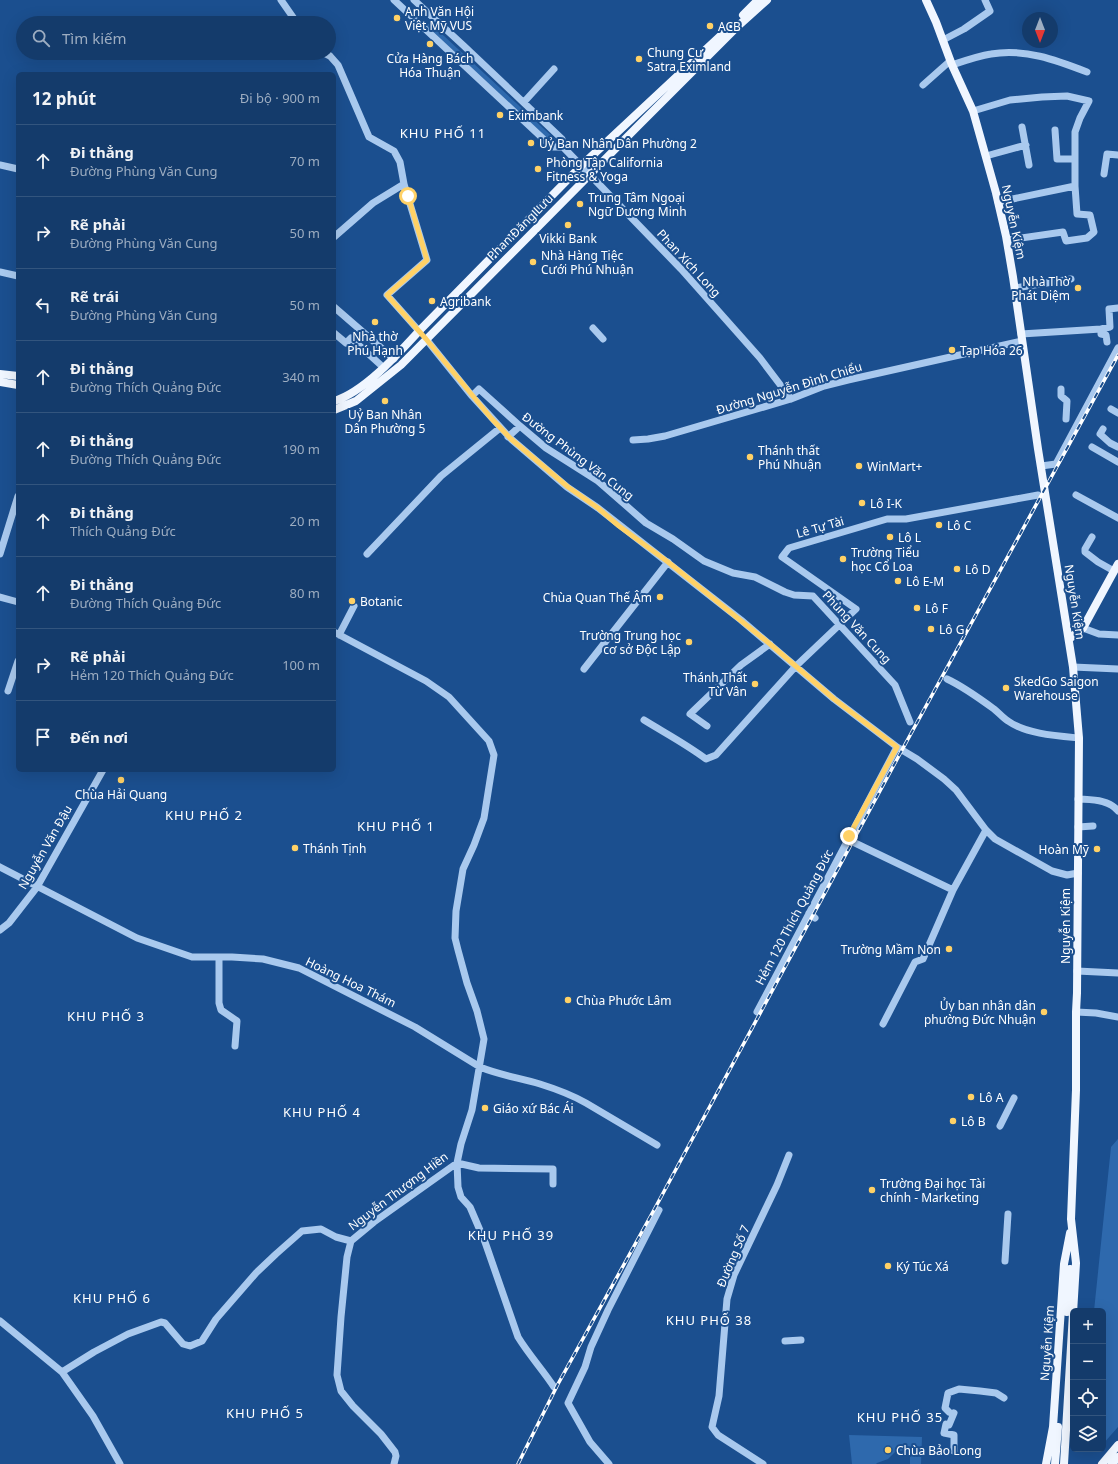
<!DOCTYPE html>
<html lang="vi">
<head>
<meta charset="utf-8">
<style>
	:root { --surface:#143b6b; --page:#1d4271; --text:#f1f3f6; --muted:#9dadc1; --line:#33557e }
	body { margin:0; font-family:"Noto Sans",sans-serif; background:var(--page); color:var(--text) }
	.controls { position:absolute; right:12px; bottom:12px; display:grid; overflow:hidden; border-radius:6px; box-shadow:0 4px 16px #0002 }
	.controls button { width:36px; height:36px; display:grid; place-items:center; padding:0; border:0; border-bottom:1px solid var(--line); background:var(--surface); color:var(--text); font:20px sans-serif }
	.compass { position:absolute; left:1022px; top:12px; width:36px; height:36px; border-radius:50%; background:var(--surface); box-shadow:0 4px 16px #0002; rotate:180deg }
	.stop { position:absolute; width:12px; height:12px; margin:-9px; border:3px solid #ffd166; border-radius:50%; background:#fff }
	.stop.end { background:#ffd166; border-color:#fff; box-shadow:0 1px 4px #0008 }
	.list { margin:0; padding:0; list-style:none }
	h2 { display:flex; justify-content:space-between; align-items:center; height:52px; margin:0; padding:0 16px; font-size:17px }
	h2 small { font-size:13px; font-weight:400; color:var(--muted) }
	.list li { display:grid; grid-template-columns:26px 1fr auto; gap:12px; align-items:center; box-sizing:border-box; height:72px; padding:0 16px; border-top:1px solid var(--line) }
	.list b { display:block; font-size:15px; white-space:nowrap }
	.list p { margin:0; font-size:13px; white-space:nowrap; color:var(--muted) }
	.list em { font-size:13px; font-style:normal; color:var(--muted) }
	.icon { flex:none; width:22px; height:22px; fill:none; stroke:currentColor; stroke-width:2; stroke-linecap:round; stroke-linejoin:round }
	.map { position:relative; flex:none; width:1118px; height:1464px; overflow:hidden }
	.search { position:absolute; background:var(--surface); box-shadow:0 4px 16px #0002; left:16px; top:16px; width:320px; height:44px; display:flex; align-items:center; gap:10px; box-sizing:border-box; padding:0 14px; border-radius:22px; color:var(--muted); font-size:15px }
	.panel { position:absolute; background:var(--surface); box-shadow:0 4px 16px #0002; left:16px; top:72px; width:320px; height:700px; border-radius:6px }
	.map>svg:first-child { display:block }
	.green { fill:#2e69ad }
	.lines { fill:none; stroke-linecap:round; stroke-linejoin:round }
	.minor { stroke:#a9c9ee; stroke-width:7 }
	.major { stroke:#f0f6ff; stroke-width:8 }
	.rail-casing { stroke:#fff; stroke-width:3.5 }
	.rail { stroke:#1b4f8f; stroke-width:2; stroke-dasharray:6; stroke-linecap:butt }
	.route { stroke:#ffd166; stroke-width:5 }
	.poi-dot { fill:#ffd166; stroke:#1b4f8f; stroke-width:1.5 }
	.labels { text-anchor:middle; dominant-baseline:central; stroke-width:4; stroke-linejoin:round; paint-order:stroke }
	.poi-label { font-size:12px; fill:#fff; stroke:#1b4f8f; text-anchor:start }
	.street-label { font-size:12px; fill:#fff; stroke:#1b4f8f }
	.neighbourhood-label { font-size:13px; letter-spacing:1px; fill:#fff; stroke:#1b4f8f }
</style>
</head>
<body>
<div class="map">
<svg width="1118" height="1464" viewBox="0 0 1118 1464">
	<rect width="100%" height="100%" fill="#1b4f8f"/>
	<path class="green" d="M430 23 557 141 558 144 555 146 426 25Z
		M1118 1139V1427L1103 1444V1311H1094L1111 1147Z
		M849 1435 922 1437 921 1464H910V1450L896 1451 888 1459 877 1463 876 1464H852Z"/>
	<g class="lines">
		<path class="minor" d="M281 0 297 23
			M394 0 552 147H563
			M414 0 464 46 562 139 563 147 681 269 760 358 791 399
			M943 40 964 29 990 11 985 0
			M324 53 330 56 338 65 369 137 394 151 400 162 404 184 427 260 387 295 419 331
			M952 65C964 61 978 56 991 54 1024 48 1056 60 1087 72
			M923 85 950 61
			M524 102 554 69
			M973 111 1010 100 1042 97 1067 96 1089 101 1080 118 1075 132V186L1077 214 1090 215 1094 232 1087 238 1066 241 1063 232 1007 240
			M1022 127 1029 165
			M1055 130 1057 159H1075
			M986 156 1026 145
			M0 165 18 169
			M1104 174 1107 154 1118 155
			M998 202 1075 186
			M334 237 373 203 404 184
			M0 272 18 276
			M1015 288 1071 279
			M334 307 394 359
			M593 328 603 339
			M1101 329V334L1106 335 1107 342
			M334 333 346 343 351 338 384 368
			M1021 334 1101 329 1110 327 1109 309 1118 308
			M426 339 472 396 511 439 567 487 598 508 741 620 834 699 897 747 917 759 944 779 956 790 986 830 995 839 1052 871 1067 875 1078 873
			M1061 389V396L1067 401 1066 419
			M472 396 479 389 520 426 546 448 598 481 646 523 673 539 704 561 733 573 755 577 785 592 794 595 813 596 895 685 910 722
			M1111 409 1118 413
			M1103 429 1100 434 1110 443 1118 447
			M508 437 520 426
			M633 440 648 439 665 436 791 399 824 386 848 380 1022 341
			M1092 447 1118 462
			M1041 466 1056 464 1118 348
			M1076 495 1118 518
			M1092 537 1085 549V552L1098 562 1114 571
			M0 554 18 496
			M367 554 441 476 500 428
			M0 597 18 602
			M1083 628 1099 634 1118 635
			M334 632 426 681 449 697 489 741 494 755 484 818 474 845 463 869 456 911 455 938 458 950 467 983 477 1011 484 1039 472 1110 461 1144 457 1163 374 1222 351 1241
			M339 635 354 606
			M1073 667 1118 669
			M584 669 668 562
			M947 679C964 687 979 698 994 709 999 713 1003 718 1008 721 1026 734 1057 736 1079 738
			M8 691 18 661
			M644 720C665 733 686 744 706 759L716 755 796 666 856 609 782 557 789 548 887 519H906L1038 495
			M707 726 690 714 741 665 770 644
			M1078 799C1091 800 1109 799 1118 811
			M1078 827 1093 826
			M855 843 953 890
			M0 867 137 938 192 957H232L263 959 299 968 415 1027 480 1067C499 1075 520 1078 540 1084 556 1089 572 1095 586 1103L657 1145
			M809 913 815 918
			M0 930 9 923 37 887 103 770
			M219 958V1003L221 1010 237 1021 235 1046
			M1077 971 1118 973
			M757 1012 897 747
			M1076 1012 1096 1013 1118 1017
			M883 1024 915 962 923 959 953 890 986 830
			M1000 1126 1014 1098
			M553 1184V1169L479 1168 457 1163 458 1187 461 1197 470 1207 485 1242 518 1337C529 1355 543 1370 554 1387
			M351 1241 347 1257 341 1317 337 1375 341 1391 353 1406 381 1434 395 1452 396 1456 394 1464
			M1005 1261 1008 1214
			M0 1321 62 1372 93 1416 120 1464
			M785 1341 801 1340
			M62 1372 94 1352 128 1334 161 1322 165 1323 183 1344 190 1346 202 1341 216 1319 256 1273 276 1254 302 1231 321 1229 336 1237 351 1241
			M949 1412 945 1408 948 1393 959 1389 980 1391 996 1393 1004 1398
			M954 1413 949 1425 946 1424 944 1433 954 1435V1451
			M609 1464 590 1442 568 1403 585 1367 591 1347 608 1310 659 1210
			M763 1464 718 1435 712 1427 719 1396 727 1299 734 1275 777 1185 789 1155"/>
		<path class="major" d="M926 0 936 22 952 65 973 111 996 193 1006 236 1013 277 1038 449 1073 667 1079 738 1077 993 1076 1012V1090L1071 1219 1076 1263 1064 1464
			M743 15 758 0
			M0 374 18 376
			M0 382 18 385
			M334 401C364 392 398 354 419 331L581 166 730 27
			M334 410 356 401 401 365 638 126 738 26 767 0
			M1069 639 1083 628 1118 564
			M1067 1312 1070 1269
			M1046 1464 1053 1427 1064 1264 1070 1233
			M1055 1464 1058 1427
			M1102 1464 1118 1445
			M1112 1464 1118 1457"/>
		<defs>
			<path id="rail" d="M518 1464 558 1384 654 1210 902 750 1118 355"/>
		</defs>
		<use href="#rail" class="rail-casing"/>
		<use href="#rail" class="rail"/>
	</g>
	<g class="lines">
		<path class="route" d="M408 196 427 260 387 295 426 339 491 418 511 439 568 487 598 508 619 526 668 562 770 644 834 699 897 747 849 836"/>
	</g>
	<g class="poi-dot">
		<circle cx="397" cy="18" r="4"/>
		<circle cx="710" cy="26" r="4"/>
		<circle cx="430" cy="44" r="4"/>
		<circle cx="639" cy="59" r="4"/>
		<circle cx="500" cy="115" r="4"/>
		<circle cx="531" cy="143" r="4"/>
		<circle cx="538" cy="169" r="4"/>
		<circle cx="580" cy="204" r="4"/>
		<circle cx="568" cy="225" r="4"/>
		<circle cx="533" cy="262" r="4"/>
		<circle cx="1078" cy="288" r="4"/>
		<circle cx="432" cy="301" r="4"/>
		<circle cx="375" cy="322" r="4"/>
		<circle cx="952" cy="350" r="4"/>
		<circle cx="385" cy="401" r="4"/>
		<circle cx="750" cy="457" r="4"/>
		<circle cx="859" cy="466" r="4"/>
		<circle cx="862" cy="503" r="4"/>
		<circle cx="939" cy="525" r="4"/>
		<circle cx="890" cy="537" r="4"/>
		<circle cx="843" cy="559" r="4"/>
		<circle cx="957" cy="569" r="4"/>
		<circle cx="898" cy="581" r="4"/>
		<circle cx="660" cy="597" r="4"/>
		<circle cx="352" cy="601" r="4"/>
		<circle cx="917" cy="608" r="4"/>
		<circle cx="931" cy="629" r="4"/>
		<circle cx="689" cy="642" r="4"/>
		<circle cx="755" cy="684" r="4"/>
		<circle cx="1006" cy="688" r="4"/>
		<circle cx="121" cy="780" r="4"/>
		<circle cx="295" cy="848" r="4"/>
		<circle cx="1097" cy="849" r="4"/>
		<circle cx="949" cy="949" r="4"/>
		<circle cx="568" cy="1000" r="4"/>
		<circle cx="1044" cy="1012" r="4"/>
		<circle cx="971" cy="1097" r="4"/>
		<circle cx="485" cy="1108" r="4"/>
		<circle cx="953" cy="1121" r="4"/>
		<circle cx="872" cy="1190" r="4"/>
		<circle cx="888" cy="1266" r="4"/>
		<circle cx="888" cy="1450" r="4"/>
	</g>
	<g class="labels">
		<g class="poi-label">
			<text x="405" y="11">Anh Văn Hội<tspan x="405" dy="14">Việt Mỹ VUS</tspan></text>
			<text x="718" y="26">ACB</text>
			<text x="647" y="52">Chung Cư<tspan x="647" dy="14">Satra Eximland</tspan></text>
			<text x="430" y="58" text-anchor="middle">Cửa Hàng Bách<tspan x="430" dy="14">Hóa Thuận</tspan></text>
			<text x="508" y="115">Eximbank</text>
			<text x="539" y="143">Uỷ Ban Nhân Dân Phường 2</text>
			<text x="546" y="162">Phòng Tập California<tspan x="546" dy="14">Fitness &amp; Yoga</tspan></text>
			<text x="588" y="197">Trung Tâm Ngoại<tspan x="588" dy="14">Ngữ Dương Minh</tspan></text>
			<text x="568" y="238" text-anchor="middle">Vikki Bank</text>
			<text x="541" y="255">Nhà Hàng Tiệc<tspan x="541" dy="14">Cưới Phú Nhuận</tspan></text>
			<text x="1070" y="281" text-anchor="end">Nhà Thờ<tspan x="1070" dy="14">Phát Diệm</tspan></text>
			<text x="440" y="301">Agribank</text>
			<text x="375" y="336" text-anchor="middle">Nhà thờ<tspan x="375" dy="14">Phú Hạnh</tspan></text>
			<text x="960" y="350">Tạp Hóa 26</text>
			<text x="385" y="414" text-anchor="middle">Uỷ Ban Nhân<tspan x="385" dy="14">Dân Phường 5</tspan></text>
			<text x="758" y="450">Thánh thất<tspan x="758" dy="14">Phú Nhuận</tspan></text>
			<text x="867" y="466">WinMart+</text>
			<text x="870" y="503">Lô I-K</text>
			<text x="947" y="525">Lô C</text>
			<text x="898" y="537">Lô L</text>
			<text x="851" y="552">Trường Tiểu<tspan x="851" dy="14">học Cổ Loa</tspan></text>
			<text x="965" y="569">Lô D</text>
			<text x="906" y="581">Lô E-M</text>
			<text x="652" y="597" text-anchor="end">Chùa Quan Thế Âm</text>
			<text x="360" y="601">Botanic</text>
			<text x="925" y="608">Lô F</text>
			<text x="939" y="629">Lô G</text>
			<text x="681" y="635" text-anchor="end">Trường Trung học<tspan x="681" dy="14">cơ sở Độc Lập</tspan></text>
			<text x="747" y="677" text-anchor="end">Thánh Thất<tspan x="747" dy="14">Từ Vân</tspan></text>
			<text x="1014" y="681">SkedGo Saigon<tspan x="1014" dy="14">Warehouse</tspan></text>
			<text x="121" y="794" text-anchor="middle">Chùa Hải Quang</text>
			<text x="303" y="848">Thánh Tịnh</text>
			<text x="1089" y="849" text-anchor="end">Hoàn Mỹ</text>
			<text x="941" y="949" text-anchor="end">Trường Mầm Non</text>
			<text x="576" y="1000">Chùa Phước Lâm</text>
			<text x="1036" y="1005" text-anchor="end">Ủy ban nhân dân<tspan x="1036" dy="14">phường Đức Nhuận</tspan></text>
			<text x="979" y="1097">Lô A</text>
			<text x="493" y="1108">Giáo xứ Bác Ái</text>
			<text x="961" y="1121">Lô B</text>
			<text x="880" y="1183">Trường Đại học Tài<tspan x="880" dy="14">chính - Marketing</tspan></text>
			<text x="896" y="1266">Ký Túc Xá</text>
			<text x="896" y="1450">Chùa Bảo Long</text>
		</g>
		<g class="street-label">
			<text transform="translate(1014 222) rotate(78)">Nguyễn Kiệm</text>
			<text transform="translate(520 227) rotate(-45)">Phan Đăng Lưu</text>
			<text transform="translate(689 263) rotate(47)">Phan Xích Long</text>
			<text transform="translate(789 388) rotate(-17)">Đường Nguyễn Đình Chiểu</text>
			<text transform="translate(578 456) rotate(37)">Đường Phùng Văn Cung</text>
			<text transform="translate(820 527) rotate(-16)">Lê Tự Tài</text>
			<text transform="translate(1075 602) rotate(81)">Nguyễn Kiệm</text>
			<text transform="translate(857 627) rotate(47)">Phùng Văn Cung</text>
			<text transform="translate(45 847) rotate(-60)">Nguyễn Văn Đậu</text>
			<text transform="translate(794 917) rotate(-62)">Hẻm 120 Thích Quảng Đức</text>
			<text transform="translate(1065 926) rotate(-90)">Nguyễn Kiệm</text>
			<text transform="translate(351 982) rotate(26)">Hoàng Hoa Thám</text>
			<text transform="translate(398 1191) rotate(-37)">Nguyễn Thượng Hiền</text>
			<text transform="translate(733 1256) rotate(-67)">Đường Số 7</text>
			<text transform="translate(1047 1343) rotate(-86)">Nguyễn Kiệm</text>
		</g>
		<g class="neighbourhood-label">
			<text x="443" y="133">KHU PHỐ 11</text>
			<text x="204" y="815">KHU PHỐ 2</text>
			<text x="396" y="826">KHU PHỐ 1</text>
			<text x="106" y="1016">KHU PHỐ 3</text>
			<text x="322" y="1112">KHU PHỐ 4</text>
			<text x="511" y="1235">KHU PHỐ 39</text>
			<text x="112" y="1298">KHU PHỐ 6</text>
			<text x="709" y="1320">KHU PHỐ 38</text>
			<text x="265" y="1413">KHU PHỐ 5</text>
			<text x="900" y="1417">KHU PHỐ 35</text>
		</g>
	</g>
</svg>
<div class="controls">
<button>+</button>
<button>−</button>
<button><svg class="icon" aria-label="locate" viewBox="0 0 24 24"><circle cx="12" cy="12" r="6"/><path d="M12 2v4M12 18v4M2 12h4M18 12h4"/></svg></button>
<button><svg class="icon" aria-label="layers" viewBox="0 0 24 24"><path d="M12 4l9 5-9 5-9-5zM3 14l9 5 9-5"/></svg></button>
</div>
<svg class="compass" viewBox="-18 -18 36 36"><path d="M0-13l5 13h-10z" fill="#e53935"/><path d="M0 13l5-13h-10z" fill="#9dadc1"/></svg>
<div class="stop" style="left:408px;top:196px"></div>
<div class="stop end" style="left:849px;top:836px"></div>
<div class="search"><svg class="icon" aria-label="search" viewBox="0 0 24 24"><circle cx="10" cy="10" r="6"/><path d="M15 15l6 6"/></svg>Tìm kiếm</div>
<section class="panel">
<h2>12 phút<small>Đi bộ · 900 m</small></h2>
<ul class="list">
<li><svg class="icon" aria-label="ahead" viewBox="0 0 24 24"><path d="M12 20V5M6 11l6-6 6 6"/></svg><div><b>Đi thẳng</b><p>Đường Phùng Văn Cung</p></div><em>70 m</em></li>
<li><svg class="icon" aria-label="right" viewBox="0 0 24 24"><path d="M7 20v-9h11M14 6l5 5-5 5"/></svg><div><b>Rẽ phải</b><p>Đường Phùng Văn Cung</p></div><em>50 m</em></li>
<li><svg class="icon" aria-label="left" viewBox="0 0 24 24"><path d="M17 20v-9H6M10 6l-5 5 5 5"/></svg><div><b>Rẽ trái</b><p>Đường Phùng Văn Cung</p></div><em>50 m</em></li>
<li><svg class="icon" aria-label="ahead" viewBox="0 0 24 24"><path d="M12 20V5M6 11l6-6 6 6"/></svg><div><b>Đi thẳng</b><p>Đường Thích Quảng Đức</p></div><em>340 m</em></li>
<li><svg class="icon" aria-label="ahead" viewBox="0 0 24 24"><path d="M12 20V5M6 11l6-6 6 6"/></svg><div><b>Đi thẳng</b><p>Đường Thích Quảng Đức</p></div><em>190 m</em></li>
<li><svg class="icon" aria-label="ahead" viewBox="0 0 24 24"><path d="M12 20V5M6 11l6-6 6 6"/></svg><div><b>Đi thẳng</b><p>Thích Quảng Đức</p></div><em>20 m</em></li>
<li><svg class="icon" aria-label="ahead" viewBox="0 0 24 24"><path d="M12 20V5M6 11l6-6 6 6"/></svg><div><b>Đi thẳng</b><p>Đường Thích Quảng Đức</p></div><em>80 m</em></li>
<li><svg class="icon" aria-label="right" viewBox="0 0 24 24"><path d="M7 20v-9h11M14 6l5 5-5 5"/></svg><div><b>Rẽ phải</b><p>Hẻm 120 Thích Quảng Đức</p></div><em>100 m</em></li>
<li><svg class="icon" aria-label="arrive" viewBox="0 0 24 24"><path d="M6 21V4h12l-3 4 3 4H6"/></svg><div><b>Đến nơi</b></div></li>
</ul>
</section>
</div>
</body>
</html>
